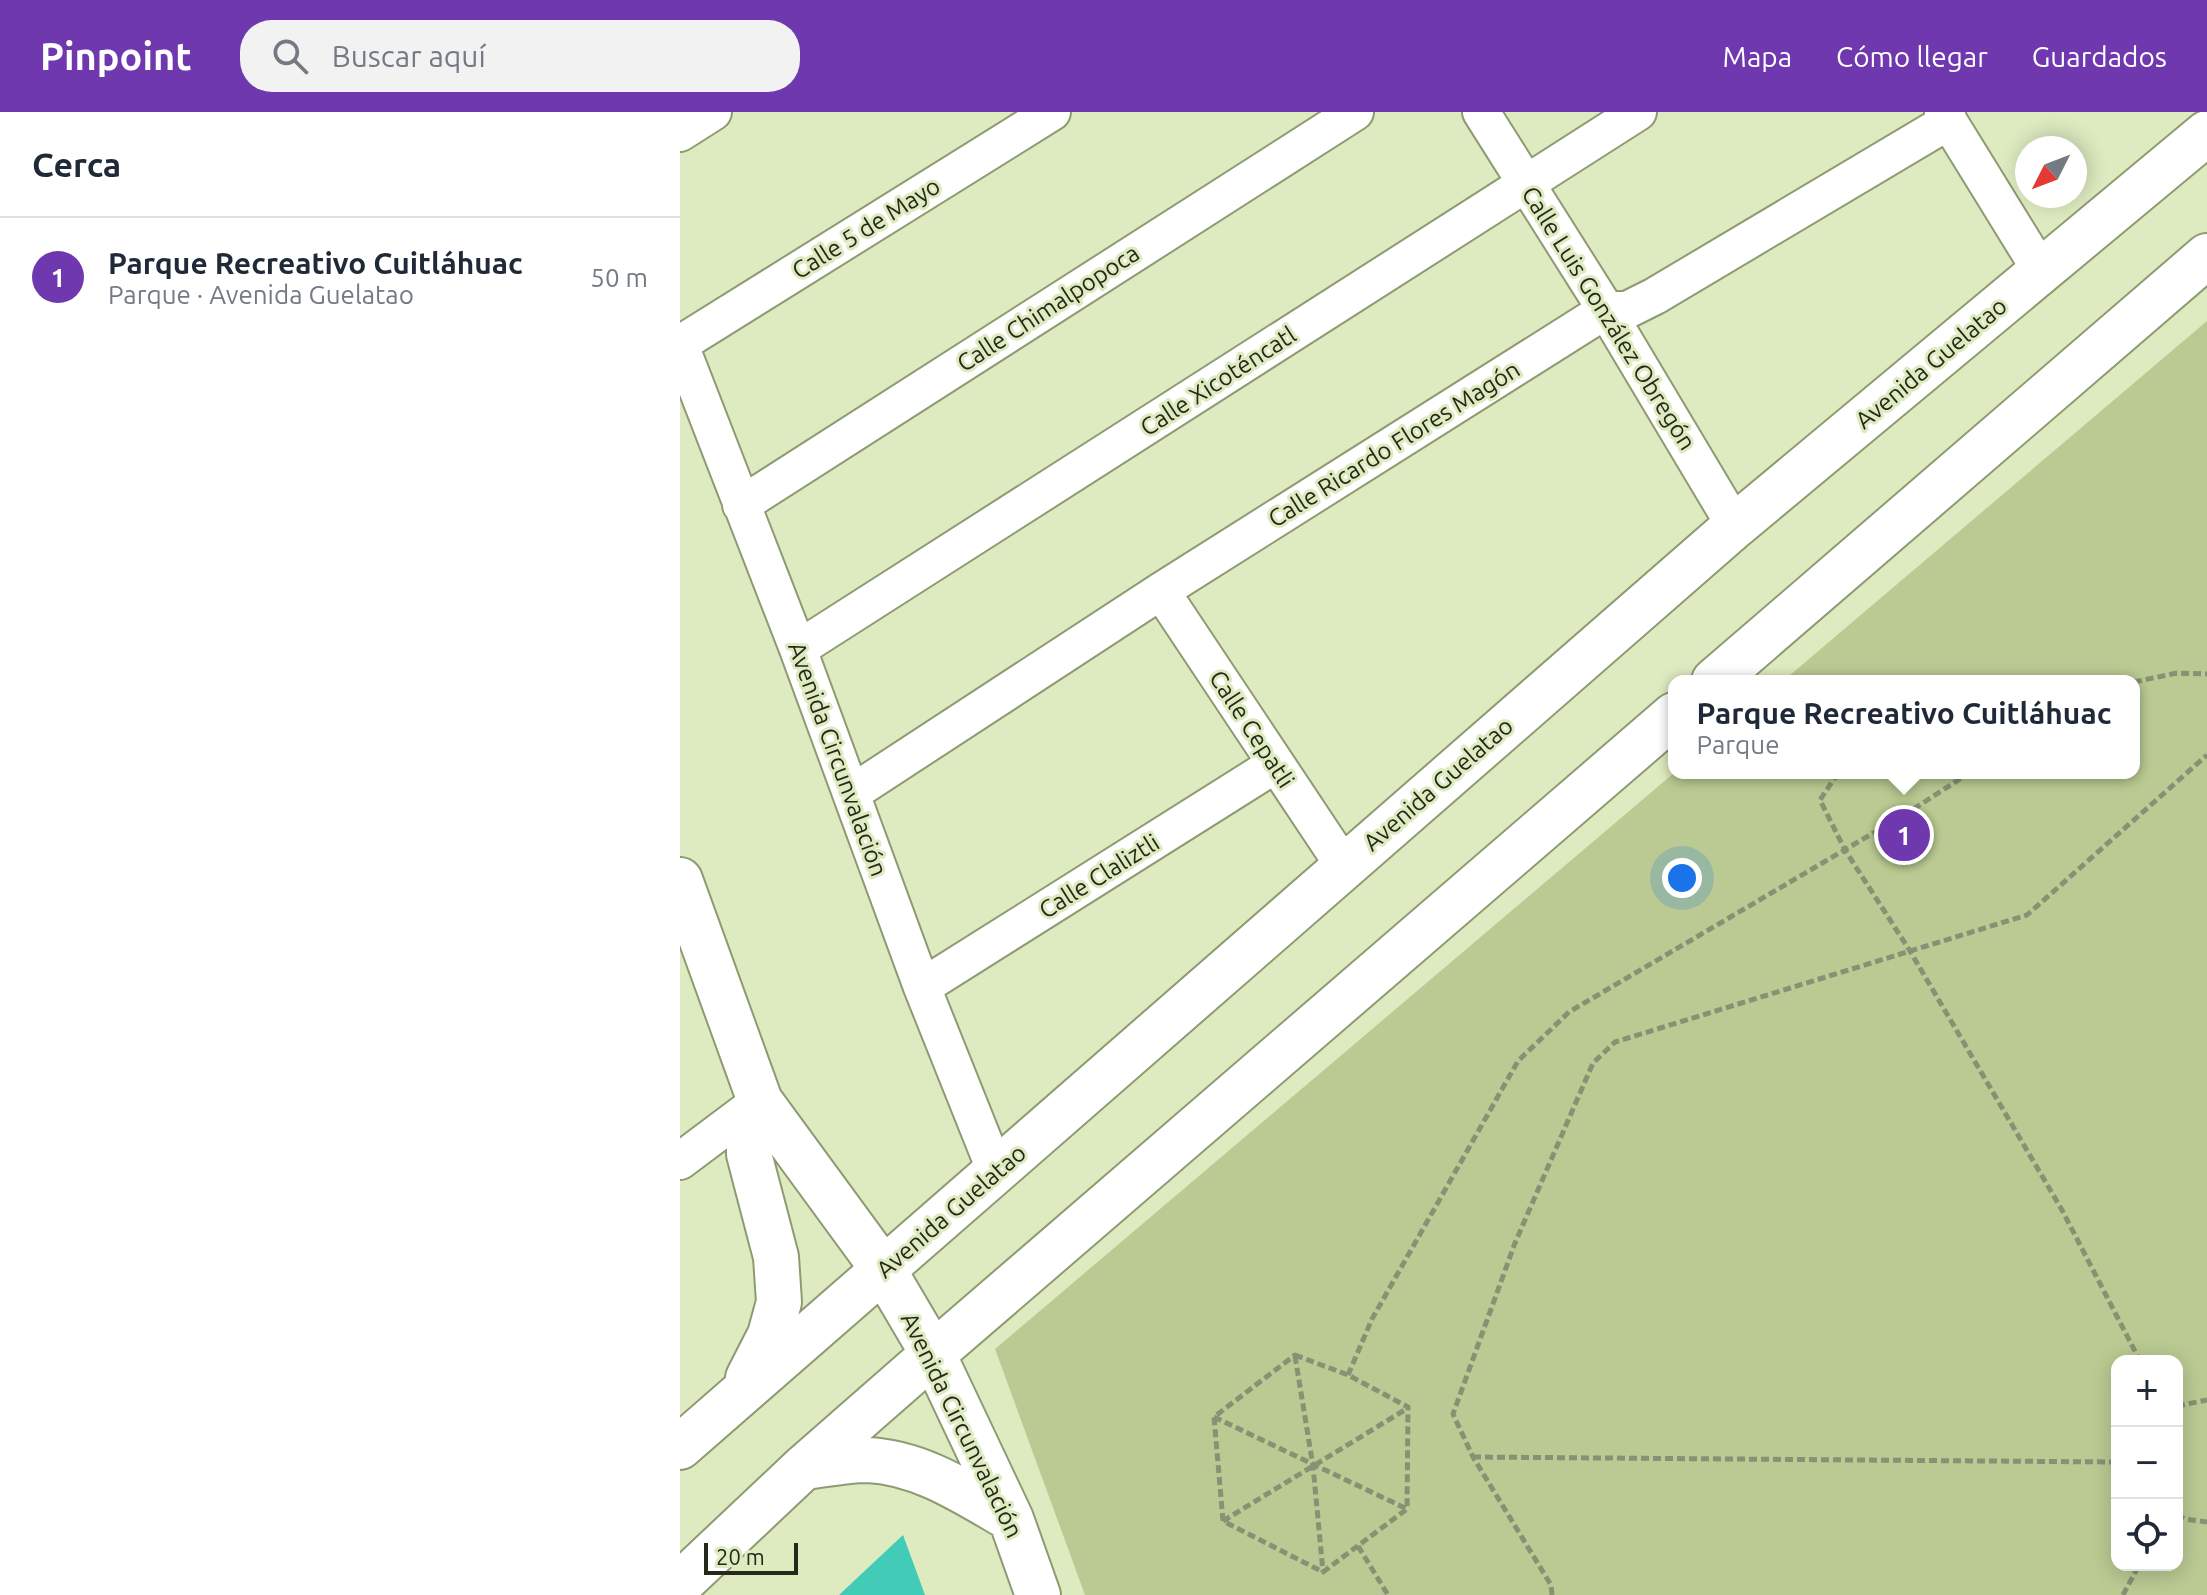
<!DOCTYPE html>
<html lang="es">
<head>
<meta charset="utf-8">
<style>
	:root { --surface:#fff; --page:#f2f2f3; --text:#1f2937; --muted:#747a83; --line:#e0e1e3; --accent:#6f38ae }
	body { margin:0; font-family:Ubuntu,sans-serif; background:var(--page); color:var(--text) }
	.controls { position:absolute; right:24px; bottom:24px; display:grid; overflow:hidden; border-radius:16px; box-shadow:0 4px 20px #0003 }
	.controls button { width:72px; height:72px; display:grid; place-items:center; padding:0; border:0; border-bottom:2px solid var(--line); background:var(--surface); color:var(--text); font:40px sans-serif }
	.compass { position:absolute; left:1335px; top:24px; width:72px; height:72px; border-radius:50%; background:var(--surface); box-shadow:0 4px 20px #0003; rotate:228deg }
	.scale { position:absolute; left:24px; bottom:20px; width:94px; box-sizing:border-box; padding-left:8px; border:4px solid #242919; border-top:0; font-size:22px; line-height:28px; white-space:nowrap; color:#242919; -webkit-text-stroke:6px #deebc0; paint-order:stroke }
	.you { position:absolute; left:1002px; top:766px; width:28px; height:28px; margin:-20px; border:6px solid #fff; border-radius:50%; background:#1a73e8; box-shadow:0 0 0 12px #1a73e833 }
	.badge { display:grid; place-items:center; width:52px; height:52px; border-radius:50%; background:var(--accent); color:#fff; font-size:26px; font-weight:700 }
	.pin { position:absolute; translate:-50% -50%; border:4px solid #fff; box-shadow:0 2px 8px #0006 }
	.popup { position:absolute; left:988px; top:563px; width:472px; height:104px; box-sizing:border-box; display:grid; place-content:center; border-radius:16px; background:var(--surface); filter:drop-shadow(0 2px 6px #0005); font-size:26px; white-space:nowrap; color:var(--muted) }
	.popup b { font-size:30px; color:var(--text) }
	.popup::after { content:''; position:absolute; left:50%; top:100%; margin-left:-16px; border:16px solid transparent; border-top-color:var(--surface) }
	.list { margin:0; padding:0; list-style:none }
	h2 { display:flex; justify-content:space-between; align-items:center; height:104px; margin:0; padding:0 32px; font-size:34px }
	h2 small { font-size:26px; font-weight:400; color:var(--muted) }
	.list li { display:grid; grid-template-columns:52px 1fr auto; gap:24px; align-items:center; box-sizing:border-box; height:120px; padding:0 32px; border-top:2px solid var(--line) }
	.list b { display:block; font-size:30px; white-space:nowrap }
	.list p { margin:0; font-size:26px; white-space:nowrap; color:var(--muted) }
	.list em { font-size:26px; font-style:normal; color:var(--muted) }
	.icon { flex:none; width:44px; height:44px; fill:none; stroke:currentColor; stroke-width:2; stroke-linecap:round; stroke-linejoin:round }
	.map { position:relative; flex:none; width:1527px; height:1483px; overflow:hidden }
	header { display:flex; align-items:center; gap:48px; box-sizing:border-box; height:112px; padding:0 40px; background:var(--accent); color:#fff }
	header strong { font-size:38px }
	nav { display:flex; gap:44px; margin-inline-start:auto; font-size:28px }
	.search { width:560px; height:72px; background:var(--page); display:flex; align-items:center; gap:20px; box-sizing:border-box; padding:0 28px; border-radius:32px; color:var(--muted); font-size:30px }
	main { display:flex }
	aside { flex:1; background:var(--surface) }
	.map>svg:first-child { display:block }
	.green { fill:#baca92; fill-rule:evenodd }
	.water { fill:#42cbb7 }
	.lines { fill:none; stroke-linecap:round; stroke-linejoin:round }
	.minor-casing { stroke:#8e9a72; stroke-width:40 }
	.major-casing { stroke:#8e9a72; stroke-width:48 }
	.path { stroke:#889173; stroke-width:5; stroke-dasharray:8 4; stroke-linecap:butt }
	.minor { stroke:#fff; stroke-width:36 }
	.major { stroke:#fff; stroke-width:44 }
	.labels { text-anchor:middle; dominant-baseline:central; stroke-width:6; stroke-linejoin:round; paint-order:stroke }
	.street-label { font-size:24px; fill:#242919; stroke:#deebc0 }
</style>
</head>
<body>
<header>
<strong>Pinpoint</strong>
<div class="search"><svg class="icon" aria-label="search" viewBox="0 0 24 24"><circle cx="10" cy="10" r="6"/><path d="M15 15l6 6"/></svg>Buscar aquí</div>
<nav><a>Mapa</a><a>Cómo llegar</a><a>Guardados</a></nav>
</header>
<main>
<aside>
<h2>Cerca<small></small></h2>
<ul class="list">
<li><span class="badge">1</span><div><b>Parque Recreativo Cuitláhuac</b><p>Parque · Avenida Guelatao</p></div><em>50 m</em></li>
</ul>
</aside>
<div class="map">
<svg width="1527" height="1483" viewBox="0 0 1527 1483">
	<rect width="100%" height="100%" fill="#deebc0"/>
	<path class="green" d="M1527 209V1483H405L315 1237 994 661H1454V569H1103ZM1437 1249H1497V1453H1437Z"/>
	<path class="water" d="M223 1423 245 1483H159Z"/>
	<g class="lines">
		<defs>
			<path id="minor" d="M801 0 926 198 1055 414
				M1263 0 1361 159
				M0 21 33 0
				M0 232 372 0
				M0 233 118 537 242 875 316 1060
				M61 393 675 0
				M481 479 664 754
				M118 537 958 0
				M172 681 481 479 926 198H947L975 184 1269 9
				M242 875 596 652
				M0 1049 80 989"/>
			<path id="major" d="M1034 569 1527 144
				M0 768 80 989 203 1157 253 1242 331 1407 358 1483
				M68 1266 90 1223 99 1190 96 1145 69 1042V1018L80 989
				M0 1335 1055 414 1527 21
				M124 1355C144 1353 166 1348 187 1348 240 1350 286 1381 331 1407
				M0 1472 124 1355 253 1242 994 603"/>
		</defs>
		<use href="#minor" class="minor-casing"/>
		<use href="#major" class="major-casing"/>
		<path class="path" d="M1454 570 1497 561 1527 562
			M1158 661 1140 688 1165 738 1230 839 1382 1098 1460 1249
			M615 1243 668 1263 728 1295 727 1397 643 1460 543 1409 534 1305Z
			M615 1244 633 1354 643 1460
			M668 1263 692 1207 838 949 889 900 1229 700 1289 661
			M1497 1294 1527 1288
			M534 1305 727 1397
			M793 1345 1437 1350
			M1497 1403 1505 1407 1527 1410
			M543 1409 728 1296
			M678 1434 708 1483
			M872 1483 871 1473 793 1345 773 1302 835 1131 913 951 935 930 1347 803 1527 643
			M1443 1483 1459 1453"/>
		<use href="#minor" class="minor"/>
		<use href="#major" class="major"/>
	</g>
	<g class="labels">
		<g class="street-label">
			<text transform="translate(186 116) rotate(-32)">Calle 5 de Mayo</text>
			<text transform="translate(368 196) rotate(-33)">Calle Chimalpopoca</text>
			<text transform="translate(929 206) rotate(58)">Calle Luis González Obregón</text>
			<text transform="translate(1251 251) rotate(-40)">Avenida Guelatao</text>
			<text transform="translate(538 269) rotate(-33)">Calle Xicoténcatl</text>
			<text transform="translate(714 332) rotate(-32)">Calle Ricardo Flores Magón</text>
			<text transform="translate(572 617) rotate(57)">Calle Cepatli</text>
			<text transform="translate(158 647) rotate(70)">Avenida Circunvalación</text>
			<text transform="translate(758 672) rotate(-41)">Avenida Guelatao</text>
			<text transform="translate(419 764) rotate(-32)">Calle Claliztli</text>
			<text transform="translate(271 1099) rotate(-41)">Avenida Guelatao</text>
			<text transform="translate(282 1313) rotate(64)">Avenida Circunvalación</text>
		</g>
	</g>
</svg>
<div class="controls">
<button>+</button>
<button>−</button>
<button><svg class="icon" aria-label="locate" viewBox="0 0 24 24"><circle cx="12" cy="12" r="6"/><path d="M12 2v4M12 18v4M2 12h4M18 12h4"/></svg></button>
</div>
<svg class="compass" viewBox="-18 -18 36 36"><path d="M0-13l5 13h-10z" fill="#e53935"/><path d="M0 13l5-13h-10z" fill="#747a83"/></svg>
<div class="scale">20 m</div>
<div class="you"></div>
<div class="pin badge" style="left:1224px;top:723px">1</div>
<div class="popup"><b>Parque Recreativo Cuitláhuac</b>Parque</div>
</div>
</main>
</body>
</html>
